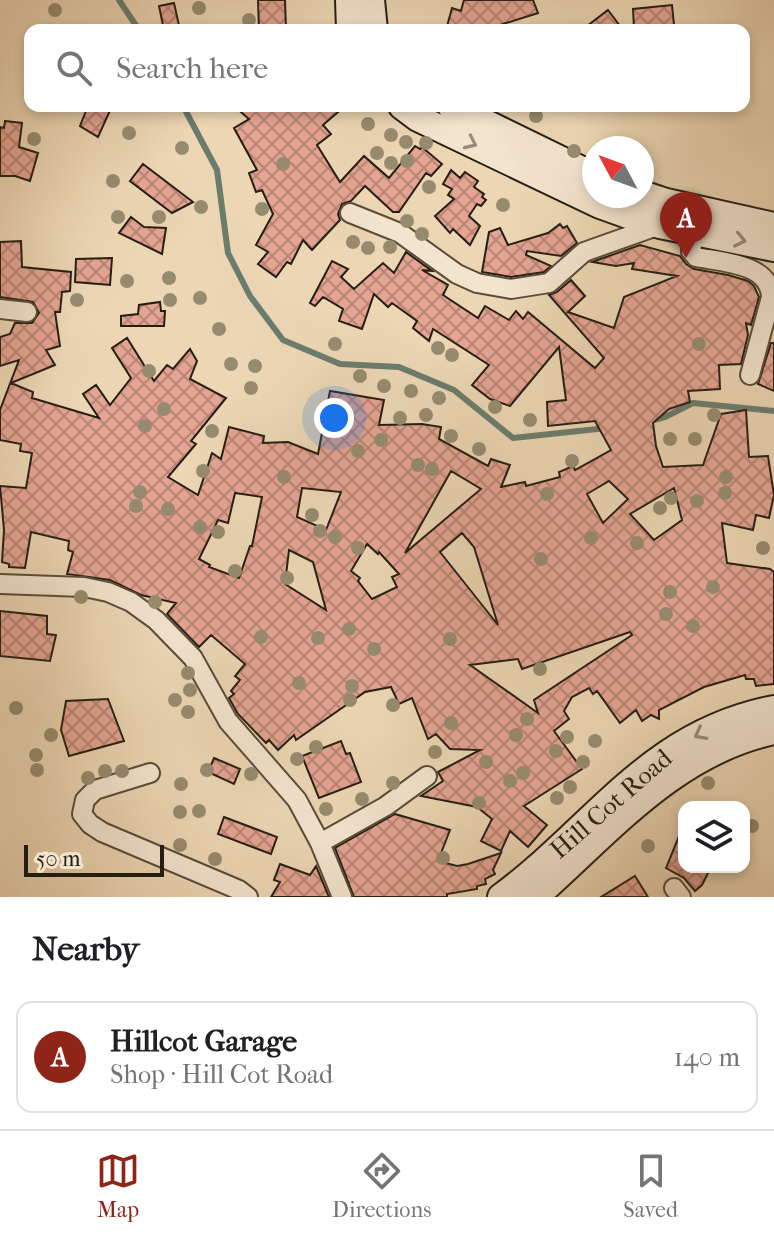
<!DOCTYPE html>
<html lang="en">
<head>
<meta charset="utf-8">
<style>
	:root { --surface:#fff; --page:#f2f2f2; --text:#202124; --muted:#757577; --line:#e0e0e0; --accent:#8f2418 }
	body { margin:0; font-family:"IM FELL French Canon",serif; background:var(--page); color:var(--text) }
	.controls { position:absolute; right:24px; bottom:24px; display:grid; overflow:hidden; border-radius:16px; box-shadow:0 4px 12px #0003 }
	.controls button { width:72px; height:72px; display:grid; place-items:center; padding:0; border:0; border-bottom:2px solid var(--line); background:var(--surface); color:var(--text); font:40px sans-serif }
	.compass { position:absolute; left:582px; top:136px; width:72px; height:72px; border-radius:50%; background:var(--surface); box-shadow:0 4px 12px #0003; rotate:311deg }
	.scale { position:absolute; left:24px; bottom:20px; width:140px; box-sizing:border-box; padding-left:8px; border:4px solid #261e13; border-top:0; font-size:22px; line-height:28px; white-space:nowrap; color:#261e13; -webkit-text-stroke:6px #f3e4ce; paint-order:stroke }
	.you { position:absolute; left:334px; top:418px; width:28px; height:28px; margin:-20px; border:6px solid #fff; border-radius:50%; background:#1a73e8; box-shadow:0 0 0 12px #1a73e833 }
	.badge { display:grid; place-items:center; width:52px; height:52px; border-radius:50%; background:var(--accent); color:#fff; font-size:26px; font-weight:700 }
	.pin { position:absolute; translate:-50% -66px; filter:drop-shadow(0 2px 4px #0008) }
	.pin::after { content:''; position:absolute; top:42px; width:28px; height:24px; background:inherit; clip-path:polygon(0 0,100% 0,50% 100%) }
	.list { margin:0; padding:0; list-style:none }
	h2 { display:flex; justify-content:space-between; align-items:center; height:104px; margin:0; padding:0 32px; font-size:34px }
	h2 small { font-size:26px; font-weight:400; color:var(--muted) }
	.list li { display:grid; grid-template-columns:52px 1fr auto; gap:24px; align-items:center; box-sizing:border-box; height:112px; margin:0 16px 16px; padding:0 16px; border:2px solid var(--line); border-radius:16px }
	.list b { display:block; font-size:30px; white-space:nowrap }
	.list p { margin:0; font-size:26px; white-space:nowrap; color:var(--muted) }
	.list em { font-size:26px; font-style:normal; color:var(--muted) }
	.icon { flex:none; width:44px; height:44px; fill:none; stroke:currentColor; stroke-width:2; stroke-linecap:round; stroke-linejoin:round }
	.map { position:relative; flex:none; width:774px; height:897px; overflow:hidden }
	.search { position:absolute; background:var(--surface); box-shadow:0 4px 12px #0003; left:24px; right:24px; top:24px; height:88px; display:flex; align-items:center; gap:20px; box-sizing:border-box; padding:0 28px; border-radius:16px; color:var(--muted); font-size:30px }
	.sheet { height:232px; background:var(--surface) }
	nav { display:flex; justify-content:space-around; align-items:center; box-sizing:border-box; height:112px; border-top:2px solid var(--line); background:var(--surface); font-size:22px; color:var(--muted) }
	nav a { display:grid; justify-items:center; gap:4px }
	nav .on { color:var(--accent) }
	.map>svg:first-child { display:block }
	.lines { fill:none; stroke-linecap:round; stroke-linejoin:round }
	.stream { stroke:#6b7c6d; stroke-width:6 }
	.building { fill:url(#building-cross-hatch); stroke:#261e13; stroke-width:2; fill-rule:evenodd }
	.street-casing { stroke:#584c3b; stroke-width:22 }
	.secondary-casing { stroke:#261e13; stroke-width:30 }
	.street { stroke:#f3e4ce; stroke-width:18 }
	.secondary { stroke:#f3e4ce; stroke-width:26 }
	.tree { fill:#978b6f }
	.oneway { stroke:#978b7a }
	.labels { text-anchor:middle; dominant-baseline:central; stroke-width:7; stroke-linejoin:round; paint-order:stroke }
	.street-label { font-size:26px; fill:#261e13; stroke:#f3e4ce }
</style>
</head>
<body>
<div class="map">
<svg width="774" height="897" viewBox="0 0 774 897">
	<defs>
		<pattern id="building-cross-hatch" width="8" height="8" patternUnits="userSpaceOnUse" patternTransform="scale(2)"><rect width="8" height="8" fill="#e4a492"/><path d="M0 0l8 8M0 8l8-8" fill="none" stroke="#b98576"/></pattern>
	</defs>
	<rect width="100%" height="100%" fill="#ecd6b4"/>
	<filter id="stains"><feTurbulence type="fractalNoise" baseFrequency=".0025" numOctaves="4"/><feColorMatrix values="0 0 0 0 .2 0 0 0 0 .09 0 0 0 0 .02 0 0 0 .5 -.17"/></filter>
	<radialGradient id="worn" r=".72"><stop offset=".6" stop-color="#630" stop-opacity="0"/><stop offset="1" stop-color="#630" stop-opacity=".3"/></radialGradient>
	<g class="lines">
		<path class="stream" d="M119 0 139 30
			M183 106 217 170 228 253 250 296 283 340 340 364 399 367 454 390 513 438 607 428
			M650 421 665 417 693 403 774 411"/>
	</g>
	<path class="building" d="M258 0H285L286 30H259Z
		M464 0H533L538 13 484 30H446L452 8 461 11Z
		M174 3 180 30H164L159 6Z
		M672 5 674 25 634 28 633 9Z
		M608 10 623 30H582Z
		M88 106H112L98 137 80 126Z
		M234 106H345L323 125 331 134 317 145 340 182 364 156 389 178 415 146 420 149 422 147 442 164 431 176 426 173 399 212H393L365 186 351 201 342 204 338 214 340 220 312 250 303 240 291 264 287 262 276 277 258 264 268 252 256 245 273 214 262 190 256 192 249 173 257 170 234 128 249 119Z
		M5 121 22 123 19 147 38 153 30 181 15 176H0V127L4 128Z
		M143 164 193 202 172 213 130 181Z
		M451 170 460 178 465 172 478 181 474 187 484 194 482 197 486 200 481 206 477 204 469 216 480 226 470 245 453 229 450 233 435 216 454 199 448 195 452 189 443 184Z
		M131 217 144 227 166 228 162 254 119 233Z
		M560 224 563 228 567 226 577 243 561 256 527 251 526 255 551 266 544 272 511 277 482 272 489 232 500 228 508 245 548 233Z
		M21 241 22 267 71 272 70 291 62 292 60 312H55L60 346 46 350 55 365 11 383 33 392 32 398 99 418 83 394 96 385 110 405 131 378 112 348 127 338 154 381 167 365 173 369 190 349 197 361 190 379 226 398 191 441 196 444 168 477 198 495 212 453 221 459 229 427 264 436 263 443 288 442 318 454 330 391 384 400 379 425 422 424 441 427 439 439 488 466 491 459 510 465 501 487 525 482 526 486 560 477 559 472 573 466 575 470 611 450 595 421 548 426 547 402 566 400 559 347 510 406 490 399 472 385 489 365 433 329 429 341 413 328 417 321 392 303 388 307 374 294 362 329 339 321 343 309 323 297 315 306 310 303 332 261 348 269 341 277 354 289 383 263 394 273 406 252 432 271 422 270 448 285 443 295 478 318 485 306 509 320 516 311 523 319 528 312 595 368 604 358 549 295 557 292 571 280 585 296 568 312 614 328 624 297 677 276 632 269 634 263 616 266 592 262 640 245 680 256 686 264 694 269 728 275 748 281 754 286 759 297 751 325 746 323 748 335 741 364 719 365 720 389 688 391 690 402 669 409 653 423 656 446 663 467 703 465 721 414 746 410 749 457 768 456 774 495 769 518 756 515 753 530 722 523 727 563 770 569 774 572V684L756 686 754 679H746L745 675 704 687 659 710V719L651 715 642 721 636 710 620 723 597 691 593 694 589 688 572 697 564 711 569 719 554 731 582 769 524 806 547 825 528 847 510 831 501 851 481 841 492 819 477 807 421 796 443 781 438 772 480 750 450 749 436 734 428 739 412 698 399 704 391 687 365 692 296 740 294 735 278 750 269 740 266 743 238 714 229 698 234 694 231 691 240 680 235 676 245 664 211 635 199 647 167 614 176 603 141 595 110 580 67 574 73 552 68 550 69 541 31 532 25 568 9 567V564L2 562 4 530 0 486 26 488 32 453 20 451 21 444 0 440V410L19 360 0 366V337L10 334 15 323H32L39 313 33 302 0 297V242ZM451 471 481 489 405 553ZM609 481 628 499 603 523 587 494ZM302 488 341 492 326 530 297 517ZM674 488 682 520 654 540 630 514ZM235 493 262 497 252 546H250L239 578 209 567 210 565 199 559 218 520 228 523ZM462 533 474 547 498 625 440 552ZM367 544 378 554 379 552 399 574 392 577 397 587 372 599 358 581 360 578 351 571ZM289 550 313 562 326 610 285 584ZM630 632 632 635 534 700 538 713 470 665 518 659 522 669Z
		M112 258 110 285 75 282 76 259Z
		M160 302 161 311H165L164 326H121V316L138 314 139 305Z
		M771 343H774V391L758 384Z
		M0 611 47 616V634L56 635 50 661 0 656Z
		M108 699 124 741 69 756 61 730 66 701Z
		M341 741 346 754 350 753 361 782 319 798 302 756Z
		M214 758 240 769 234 784 208 772Z
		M395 814 450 830 438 861 457 866 468 864 501 853 493 870 495 874 485 879 486 884 477 886V889L447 894V897H354L335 848Z
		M224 817 277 837 271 854 218 834Z
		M684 824V867H711L702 885 695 891 684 878 666 868Z
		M280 864 310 875 316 866 329 897H271L280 882 274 880Z
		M635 876 648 897H601Z"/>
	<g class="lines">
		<defs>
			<path id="street" d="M350 213 400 233 457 274 477 283 511 289 549 283 584 252 660 225
				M694 232 691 251 696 257C721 262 770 263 771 297L750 375
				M0 309 27 312
				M0 584 84 587 108 592 131 602 156 620 193 658 228 721 297 800 320 843 342 897
				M150 773 95 790 85 800 82 814 90 824 102 832 239 890 248 897
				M320 843 386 806 427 776
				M674 888 681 897"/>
			<path id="secondary" d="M349 0 350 30
				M371 0 374 30
				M402 106 418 118 600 205 625 214 660 225 774 248
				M451 106 594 176
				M642 194 666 202 774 226
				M501 897C596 827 649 733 774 709
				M535 897C609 832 674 752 774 731"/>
		</defs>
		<use href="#street" class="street-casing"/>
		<use href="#secondary" class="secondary-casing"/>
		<use href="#street" class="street"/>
		<use href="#secondary" class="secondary"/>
	</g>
	<g class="tree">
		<circle cx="199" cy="8" r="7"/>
		<circle cx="55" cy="10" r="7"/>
		<circle cx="249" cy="20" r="7"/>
		<circle cx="536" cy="116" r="7"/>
		<circle cx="368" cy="124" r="7"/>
		<circle cx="129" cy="133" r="7"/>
		<circle cx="391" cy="135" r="7"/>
		<circle cx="34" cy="139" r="7"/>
		<circle cx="406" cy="142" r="7"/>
		<circle cx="426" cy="143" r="7"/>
		<circle cx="182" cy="148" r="7"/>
		<circle cx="574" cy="151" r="7"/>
		<circle cx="377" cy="153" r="7"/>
		<circle cx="407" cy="161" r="7"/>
		<circle cx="391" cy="163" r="7"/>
		<circle cx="283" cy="164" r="7"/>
		<circle cx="113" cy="181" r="7"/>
		<circle cx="429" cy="187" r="7"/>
		<circle cx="503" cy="205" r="7"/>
		<circle cx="201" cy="207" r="7"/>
		<circle cx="262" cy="209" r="7"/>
		<circle cx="118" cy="217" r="7"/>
		<circle cx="159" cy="217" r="7"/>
		<circle cx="407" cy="221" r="7"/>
		<circle cx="422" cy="234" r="7"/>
		<circle cx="353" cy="242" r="7"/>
		<circle cx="390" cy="247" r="7"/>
		<circle cx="368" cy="248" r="7"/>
		<circle cx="169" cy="278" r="7"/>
		<circle cx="127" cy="281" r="7"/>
		<circle cx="200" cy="298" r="7"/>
		<circle cx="77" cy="300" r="7"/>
		<circle cx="170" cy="300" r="7"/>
		<circle cx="219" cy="329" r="7"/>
		<circle cx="335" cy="344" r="7"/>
		<circle cx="699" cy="344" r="7"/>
		<circle cx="438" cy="348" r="7"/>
		<circle cx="452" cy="355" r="7"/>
		<circle cx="231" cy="364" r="7"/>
		<circle cx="255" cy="366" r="7"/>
		<circle cx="149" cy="371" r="7"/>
		<circle cx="360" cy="376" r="7"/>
		<circle cx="384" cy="386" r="7"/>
		<circle cx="251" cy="388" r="7"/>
		<circle cx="411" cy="391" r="7"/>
		<circle cx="439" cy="398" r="7"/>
		<circle cx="495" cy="407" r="7"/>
		<circle cx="164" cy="409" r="7"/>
		<circle cx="426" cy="415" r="7"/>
		<circle cx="714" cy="415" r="7"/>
		<circle cx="400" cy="418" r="7"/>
		<circle cx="530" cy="420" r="7"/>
		<circle cx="145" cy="426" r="7"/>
		<circle cx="212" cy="431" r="7"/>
		<circle cx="451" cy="436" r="7"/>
		<circle cx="670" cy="439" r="7"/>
		<circle cx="695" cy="439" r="7"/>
		<circle cx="381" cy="440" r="7"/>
		<circle cx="479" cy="449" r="7"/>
		<circle cx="358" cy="451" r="7"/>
		<circle cx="572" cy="461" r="7"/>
		<circle cx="418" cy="465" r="7"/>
		<circle cx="432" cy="469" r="7"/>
		<circle cx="203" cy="471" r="7"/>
		<circle cx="284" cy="477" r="7"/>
		<circle cx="726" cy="477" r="7"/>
		<circle cx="140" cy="492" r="7"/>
		<circle cx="725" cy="493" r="7"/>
		<circle cx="547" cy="494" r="7"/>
		<circle cx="671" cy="498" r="7"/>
		<circle cx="697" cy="501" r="7"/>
		<circle cx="136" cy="506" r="7"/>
		<circle cx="660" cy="508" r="7"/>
		<circle cx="168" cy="509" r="7"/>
		<circle cx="312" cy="515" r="7"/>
		<circle cx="200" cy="527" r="7"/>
		<circle cx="320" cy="531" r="7"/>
		<circle cx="218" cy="532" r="7"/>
		<circle cx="335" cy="537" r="7"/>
		<circle cx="591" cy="538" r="7"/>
		<circle cx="637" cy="543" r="7"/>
		<circle cx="358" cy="548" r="7"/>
		<circle cx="763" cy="548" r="7"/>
		<circle cx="541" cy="559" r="7"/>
		<circle cx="235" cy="571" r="7"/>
		<circle cx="287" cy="578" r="7"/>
		<circle cx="713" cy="587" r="7"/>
		<circle cx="670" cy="592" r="7"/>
		<circle cx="81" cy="597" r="7"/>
		<circle cx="155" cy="602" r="7"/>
		<circle cx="666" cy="614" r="7"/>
		<circle cx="693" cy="626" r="7"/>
		<circle cx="349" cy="629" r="7"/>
		<circle cx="261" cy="637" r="7"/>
		<circle cx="318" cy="638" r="7"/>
		<circle cx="450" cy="639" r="7"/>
		<circle cx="374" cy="649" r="7"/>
		<circle cx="540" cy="669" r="7"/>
		<circle cx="188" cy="673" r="7"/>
		<circle cx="299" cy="683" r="7"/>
		<circle cx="352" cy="686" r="7"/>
		<circle cx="190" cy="690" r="7"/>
		<circle cx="175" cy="700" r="7"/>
		<circle cx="350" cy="700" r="7"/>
		<circle cx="393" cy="705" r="7"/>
		<circle cx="16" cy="708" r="7"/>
		<circle cx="188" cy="712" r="7"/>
		<circle cx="527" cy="719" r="7"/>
		<circle cx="451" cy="723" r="7"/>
		<circle cx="51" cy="735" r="7"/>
		<circle cx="516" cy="735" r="7"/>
		<circle cx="567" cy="737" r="7"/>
		<circle cx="595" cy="741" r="7"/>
		<circle cx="316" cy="747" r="7"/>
		<circle cx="556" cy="751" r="7"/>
		<circle cx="435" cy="752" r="7"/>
		<circle cx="36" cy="755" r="7"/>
		<circle cx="297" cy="759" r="7"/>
		<circle cx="486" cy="762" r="7"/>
		<circle cx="583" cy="762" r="7"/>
		<circle cx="37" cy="770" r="7"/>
		<circle cx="207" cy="770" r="7"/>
		<circle cx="105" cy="771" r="7"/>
		<circle cx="122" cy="771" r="7"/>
		<circle cx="523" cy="773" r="7"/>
		<circle cx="251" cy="774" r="7"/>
		<circle cx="88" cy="778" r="7"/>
		<circle cx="510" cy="781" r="7"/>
		<circle cx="393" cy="783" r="7"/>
		<circle cx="708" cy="783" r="7"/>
		<circle cx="181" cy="784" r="7"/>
		<circle cx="570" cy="787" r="7"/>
		<circle cx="557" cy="798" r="7"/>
		<circle cx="362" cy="799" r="7"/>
		<circle cx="479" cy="803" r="7"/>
		<circle cx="326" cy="809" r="7"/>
		<circle cx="199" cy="811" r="7"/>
		<circle cx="180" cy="812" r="7"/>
		<circle cx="752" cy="826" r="7"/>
		<circle cx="180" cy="845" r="7"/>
		<circle cx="648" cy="846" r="7"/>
		<circle cx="443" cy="858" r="7"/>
		<circle cx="215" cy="859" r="7"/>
	</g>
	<defs><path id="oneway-chevron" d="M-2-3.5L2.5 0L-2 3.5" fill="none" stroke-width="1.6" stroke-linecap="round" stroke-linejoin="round" transform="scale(2)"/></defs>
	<g class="oneway">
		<use href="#oneway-chevron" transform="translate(471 143) rotate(25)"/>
		<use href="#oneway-chevron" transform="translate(740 240) rotate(12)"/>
		<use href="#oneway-chevron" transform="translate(700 734) rotate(152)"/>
	</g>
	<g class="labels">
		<g class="street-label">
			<text transform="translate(611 804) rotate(-41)">Hill Cot Road</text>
		</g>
	</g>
	<rect width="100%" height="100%" filter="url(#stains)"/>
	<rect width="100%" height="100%" fill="url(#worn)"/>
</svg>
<div class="controls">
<button><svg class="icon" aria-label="layers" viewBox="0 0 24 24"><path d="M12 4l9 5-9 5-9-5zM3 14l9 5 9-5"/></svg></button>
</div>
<svg class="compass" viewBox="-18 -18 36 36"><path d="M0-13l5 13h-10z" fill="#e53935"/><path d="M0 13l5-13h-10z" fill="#757577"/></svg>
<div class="scale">50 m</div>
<div class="you"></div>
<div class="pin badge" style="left:686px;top:258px">A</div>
<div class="search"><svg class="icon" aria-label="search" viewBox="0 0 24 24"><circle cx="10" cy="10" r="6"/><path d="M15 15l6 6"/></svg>Search here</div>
</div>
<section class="sheet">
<h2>Nearby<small></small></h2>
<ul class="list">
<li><span class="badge">A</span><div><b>Hillcot Garage</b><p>Shop · Hill Cot Road</p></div><em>140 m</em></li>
</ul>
</section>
<nav>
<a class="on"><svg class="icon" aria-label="map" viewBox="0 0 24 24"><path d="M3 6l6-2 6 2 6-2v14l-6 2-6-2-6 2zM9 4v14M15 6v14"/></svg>Map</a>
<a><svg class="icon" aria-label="directions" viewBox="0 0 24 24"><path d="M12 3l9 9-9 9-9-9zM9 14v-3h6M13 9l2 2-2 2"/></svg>Directions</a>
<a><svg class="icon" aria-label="saved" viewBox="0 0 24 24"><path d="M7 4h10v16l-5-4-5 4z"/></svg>Saved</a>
</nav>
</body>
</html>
